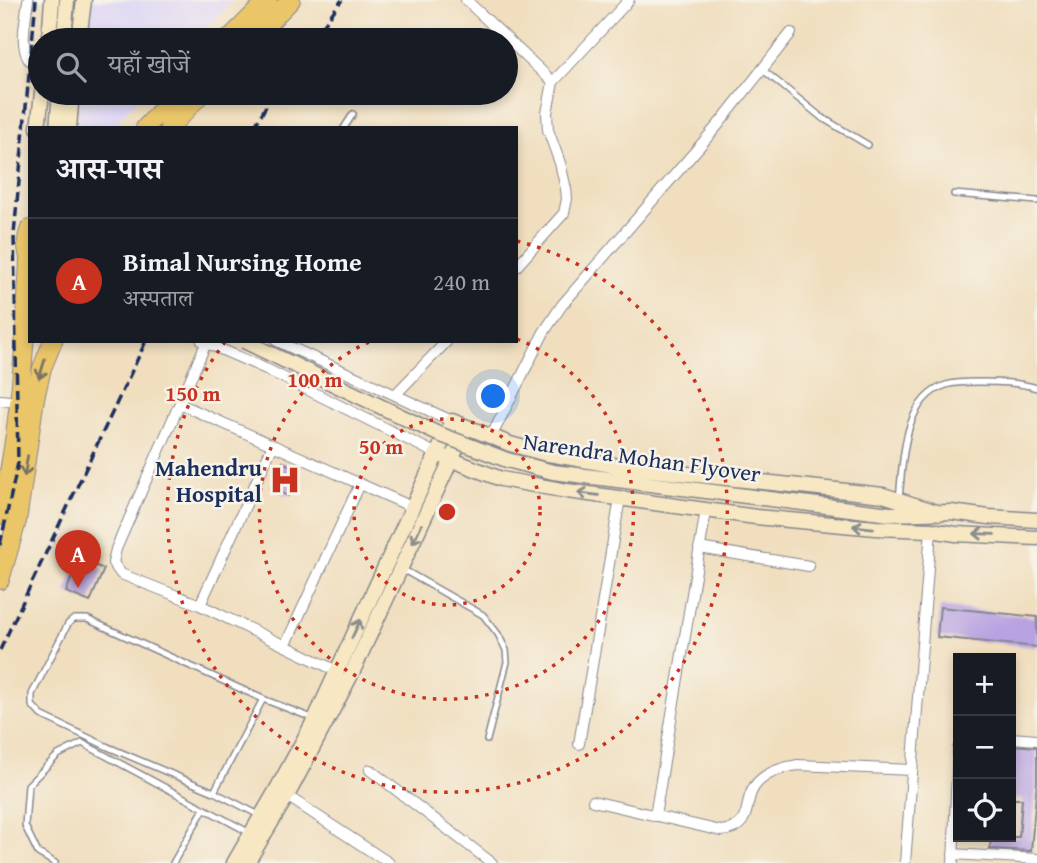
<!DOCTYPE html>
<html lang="hi">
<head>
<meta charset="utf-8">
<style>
	:root { --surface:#171b24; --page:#242831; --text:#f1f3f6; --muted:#9ea1a6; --line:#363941; --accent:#c8321e }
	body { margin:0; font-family:"Gentium Book Plus","Noto Serif Devanagari",serif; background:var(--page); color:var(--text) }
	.controls { position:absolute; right:21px; bottom:21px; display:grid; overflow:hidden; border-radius:0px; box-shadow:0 4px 10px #0003 }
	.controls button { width:63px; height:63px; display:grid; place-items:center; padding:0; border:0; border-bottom:2px solid var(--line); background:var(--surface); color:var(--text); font:35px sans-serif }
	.you { position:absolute; left:494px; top:397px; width:24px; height:24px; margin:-18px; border:5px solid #fff; border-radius:50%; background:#1a73e8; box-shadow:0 0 0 10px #1a73e833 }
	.badge { display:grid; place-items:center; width:46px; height:46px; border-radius:50%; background:var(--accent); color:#fff; font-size:23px; font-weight:700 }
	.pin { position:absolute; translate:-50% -58px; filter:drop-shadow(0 2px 4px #0008) }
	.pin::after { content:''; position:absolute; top:37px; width:24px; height:21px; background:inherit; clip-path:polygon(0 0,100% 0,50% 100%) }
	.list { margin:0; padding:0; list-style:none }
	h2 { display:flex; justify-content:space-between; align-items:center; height:91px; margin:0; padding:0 28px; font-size:30px }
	h2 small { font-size:23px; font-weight:400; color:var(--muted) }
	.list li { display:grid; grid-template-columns:46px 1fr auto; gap:21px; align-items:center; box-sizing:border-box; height:126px; padding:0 28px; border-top:2px solid var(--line) }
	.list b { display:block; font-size:26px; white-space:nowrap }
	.list p { margin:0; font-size:23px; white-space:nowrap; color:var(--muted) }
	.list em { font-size:23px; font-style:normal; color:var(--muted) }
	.icon { flex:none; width:38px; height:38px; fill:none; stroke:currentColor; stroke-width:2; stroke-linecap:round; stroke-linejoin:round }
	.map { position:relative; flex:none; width:1037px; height:863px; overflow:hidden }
	.search { position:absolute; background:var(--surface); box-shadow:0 4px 10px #0003; left:28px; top:28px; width:490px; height:77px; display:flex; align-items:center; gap:18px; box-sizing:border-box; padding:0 24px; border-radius:38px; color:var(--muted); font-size:26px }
	.panel { position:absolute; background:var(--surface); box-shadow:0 4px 10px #0003; left:28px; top:126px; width:490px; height:217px; border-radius:0px }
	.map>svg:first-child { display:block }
	.built { fill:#ddd5f6 }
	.building { fill:#b8a2e1 }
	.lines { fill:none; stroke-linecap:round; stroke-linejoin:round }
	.lane-casing { stroke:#86868e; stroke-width:8 }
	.street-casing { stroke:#86868e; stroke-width:12 }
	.secondary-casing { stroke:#86868e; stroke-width:17 }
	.highway-casing { stroke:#86868e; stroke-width:20 }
	.lane { stroke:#fff; stroke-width:5 }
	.street { stroke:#fff; stroke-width:10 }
	.secondary { stroke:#f7e8c3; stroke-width:14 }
	.highway { stroke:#ebc669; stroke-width:18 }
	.rail { stroke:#1b2f5e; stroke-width:3.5; stroke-dasharray:10 5; stroke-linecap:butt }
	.secondary-bridge-casing { stroke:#86868e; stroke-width:17; stroke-linecap:butt }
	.secondary-bridge { stroke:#f7e8c3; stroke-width:14 }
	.oneway { stroke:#797363 }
	.oneway2 { stroke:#898c90 }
	.ring { fill:none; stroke:#c8321e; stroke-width:3.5; stroke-dasharray:3.5 7 }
	.labels { text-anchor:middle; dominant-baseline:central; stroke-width:5; stroke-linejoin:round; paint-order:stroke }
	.street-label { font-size:23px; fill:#1b2f5e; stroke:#f7f3e8 }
	.poi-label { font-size:23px; font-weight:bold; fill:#1b2f5e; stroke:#f7f3e8; text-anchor:end }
	.centre { fill:#c8321e; stroke:#f7f3e8; stroke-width:3.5 }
	.ring-label { font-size:21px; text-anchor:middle; font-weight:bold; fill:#c8321e; stroke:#f7f3e8; stroke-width:5; stroke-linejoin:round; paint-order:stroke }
</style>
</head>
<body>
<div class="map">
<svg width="1037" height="863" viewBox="0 0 1037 863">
	<rect width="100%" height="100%" fill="#f7f3e8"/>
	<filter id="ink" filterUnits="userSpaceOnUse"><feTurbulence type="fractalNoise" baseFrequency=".0143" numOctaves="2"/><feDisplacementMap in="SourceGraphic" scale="14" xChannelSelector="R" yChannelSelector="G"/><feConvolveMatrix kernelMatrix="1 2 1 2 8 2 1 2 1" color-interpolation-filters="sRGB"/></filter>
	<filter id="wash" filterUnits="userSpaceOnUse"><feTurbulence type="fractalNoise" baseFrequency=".00686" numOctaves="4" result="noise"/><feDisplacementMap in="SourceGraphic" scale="28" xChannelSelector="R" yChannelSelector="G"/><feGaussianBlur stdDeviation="1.57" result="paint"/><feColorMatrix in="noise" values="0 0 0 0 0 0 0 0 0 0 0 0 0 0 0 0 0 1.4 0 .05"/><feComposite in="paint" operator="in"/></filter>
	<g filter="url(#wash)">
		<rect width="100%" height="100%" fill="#f0debe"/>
		<path class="built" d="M88 0H234L195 40H83Z
			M80 93H144L111 128H78Z"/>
		<g id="blocks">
			<path class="building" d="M283 462 300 471 288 496 271 488Z
				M79 559 104 569 90 602 66 592Z
				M940 607 1037 617V647L937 637Z
				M1011 745 1037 747V781L1031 851 990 849 991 837H1019L1022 799H1011Z"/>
		</g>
	</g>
	<g filter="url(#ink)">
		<use href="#blocks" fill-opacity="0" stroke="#86868e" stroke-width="2"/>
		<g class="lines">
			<defs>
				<path id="lane" d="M763 70 821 117 868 145
					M344 128 353 114
					M954 194 1037 201
					M899 499C903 463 902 399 946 385 956 382 967 382 978 382 999 382 1017 382 1037 388
					M402 569 483 615 498 634 506 650 507 662 487 740
					M263 699 214 792 108 747 41 715 32 705V694L68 624 74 619H87L263 699 312 718
					M214 792 261 816
					M55 863 38 853 25 826 28 785 58 755 82 743 250 833
					M173 863 204 809"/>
				<path id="street" d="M28 0C26 18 19 44 29 60L40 64
					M466 0 553 82 629 0
					M516 267 564 213 567 199 566 189 560 163 548 130 547 113 553 82
					M202 341 266 369 437 454
					M207 341 116 549 113 563 121 574 200 605 337 671
					M277 341 452 421
					M395 395 447 341
					M0 400 19 402
					M180 404 412 507
					M491 437 544 332 562 305 718 125 791 33
					M699 548 809 566
					M200 605 273 445
					M285 646 360 484
					M1011 738 1037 740
					M579 744 620 498
					M370 770 492 863
					M284 794 389 863
					M593 801 721 831C757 827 740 800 758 782 768 772 785 767 798 765L912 770
					M655 816 706 510
					M953 854 1037 859
					M905 863 931 530
					M953 863 958 748"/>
				<path id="secondary" d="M49 40 52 0
					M64 40 67 0
					M79 40 84 0
					M38 128 42 93
					M57 128 60 93
					M69 128 72 93
					M437 454 501 479 567 491 756 517 876 528 931 530 956 534 1037 538
					M507 460 553 472 890 514 951 512 989 517 1037 520
					M234 863 277 789 315 719 452 421 510 444 543 453 624 467 883 495 940 513
					M247 863 287 796 351 675 464 432"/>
				<path id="highway" d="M228 40 268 0
					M252 40 291 0
					M145 128 177 93
					M169 128 202 93
					M30 229C25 240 27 250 30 261
					M0 515C20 432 25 346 29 260
					M0 580 17 521 35 398 42 368 53 341"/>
			</defs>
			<use href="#lane" class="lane-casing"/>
			<use href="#street" class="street-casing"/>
			<use href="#secondary" class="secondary-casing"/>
			<use href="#highway" class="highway-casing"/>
			<use href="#lane" class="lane"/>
			<use href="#street" class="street"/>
			<use href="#secondary" class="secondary"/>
			<use href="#highway" class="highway"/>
			<path class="rail" d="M312 40 342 0
				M254 128 273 93
				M0 545 18 463 14 234 36 0
				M0 650 146 341"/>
			<defs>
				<path id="secondary-bridge" d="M244 341 436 433 507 460"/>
			</defs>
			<use href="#secondary-bridge" class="secondary-bridge-casing"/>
			<use href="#secondary-bridge" class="secondary-bridge"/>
		</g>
		<defs><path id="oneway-shaft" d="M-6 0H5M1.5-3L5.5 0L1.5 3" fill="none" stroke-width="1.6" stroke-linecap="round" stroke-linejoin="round" transform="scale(1.75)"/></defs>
		<g class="oneway">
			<use href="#oneway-shaft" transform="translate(42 369) rotate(107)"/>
			<use href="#oneway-shaft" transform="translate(26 466) rotate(99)"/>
		</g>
		<g class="oneway2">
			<use href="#oneway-shaft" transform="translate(588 494) rotate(-172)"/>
			<use href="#oneway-shaft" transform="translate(863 527) rotate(-174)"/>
			<use href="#oneway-shaft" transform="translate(417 534) rotate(115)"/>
			<use href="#oneway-shaft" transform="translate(984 534) rotate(-178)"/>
			<use href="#oneway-shaft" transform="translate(356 629) rotate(-65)"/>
		</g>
	</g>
	<g class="ring">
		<circle cx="447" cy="512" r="93"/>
		<path d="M517 339A187 187 0 1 1 369 342"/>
		<path d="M517 241A280 280 0 1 1 225 342"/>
	</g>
	<defs>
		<symbol id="hospital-bare" viewBox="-9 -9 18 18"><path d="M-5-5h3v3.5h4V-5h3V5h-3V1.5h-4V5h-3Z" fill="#c8321e" stroke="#f7f3e8" stroke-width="2.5" paint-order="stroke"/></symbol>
	</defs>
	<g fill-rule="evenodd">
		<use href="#hospital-bare" x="263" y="458" width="44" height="44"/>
	</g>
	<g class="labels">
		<g class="street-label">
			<text transform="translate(642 457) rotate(8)">Narendra Mohan Flyover</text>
		</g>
		<g class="poi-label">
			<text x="262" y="467">Mahendru<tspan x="262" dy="26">Hospital</tspan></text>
		</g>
	</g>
	<circle cx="447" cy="512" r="10" class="centre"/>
	<g class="ring-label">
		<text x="315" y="387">100 m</text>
		<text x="193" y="401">150 m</text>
		<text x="381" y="454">50 m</text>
	</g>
</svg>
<div class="controls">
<button>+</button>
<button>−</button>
<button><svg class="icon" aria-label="locate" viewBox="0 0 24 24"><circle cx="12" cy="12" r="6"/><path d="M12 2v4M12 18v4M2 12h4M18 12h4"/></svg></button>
</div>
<div class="you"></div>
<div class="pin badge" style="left:78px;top:588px">A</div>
<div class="search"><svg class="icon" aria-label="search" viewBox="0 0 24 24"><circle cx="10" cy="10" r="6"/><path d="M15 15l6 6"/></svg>यहाँ खोजें</div>
<section class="panel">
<h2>आस-पास<small></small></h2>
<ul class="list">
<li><span class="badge">A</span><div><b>Bimal Nursing Home</b><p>अस्पताल</p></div><em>240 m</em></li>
</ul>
</section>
</div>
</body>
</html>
